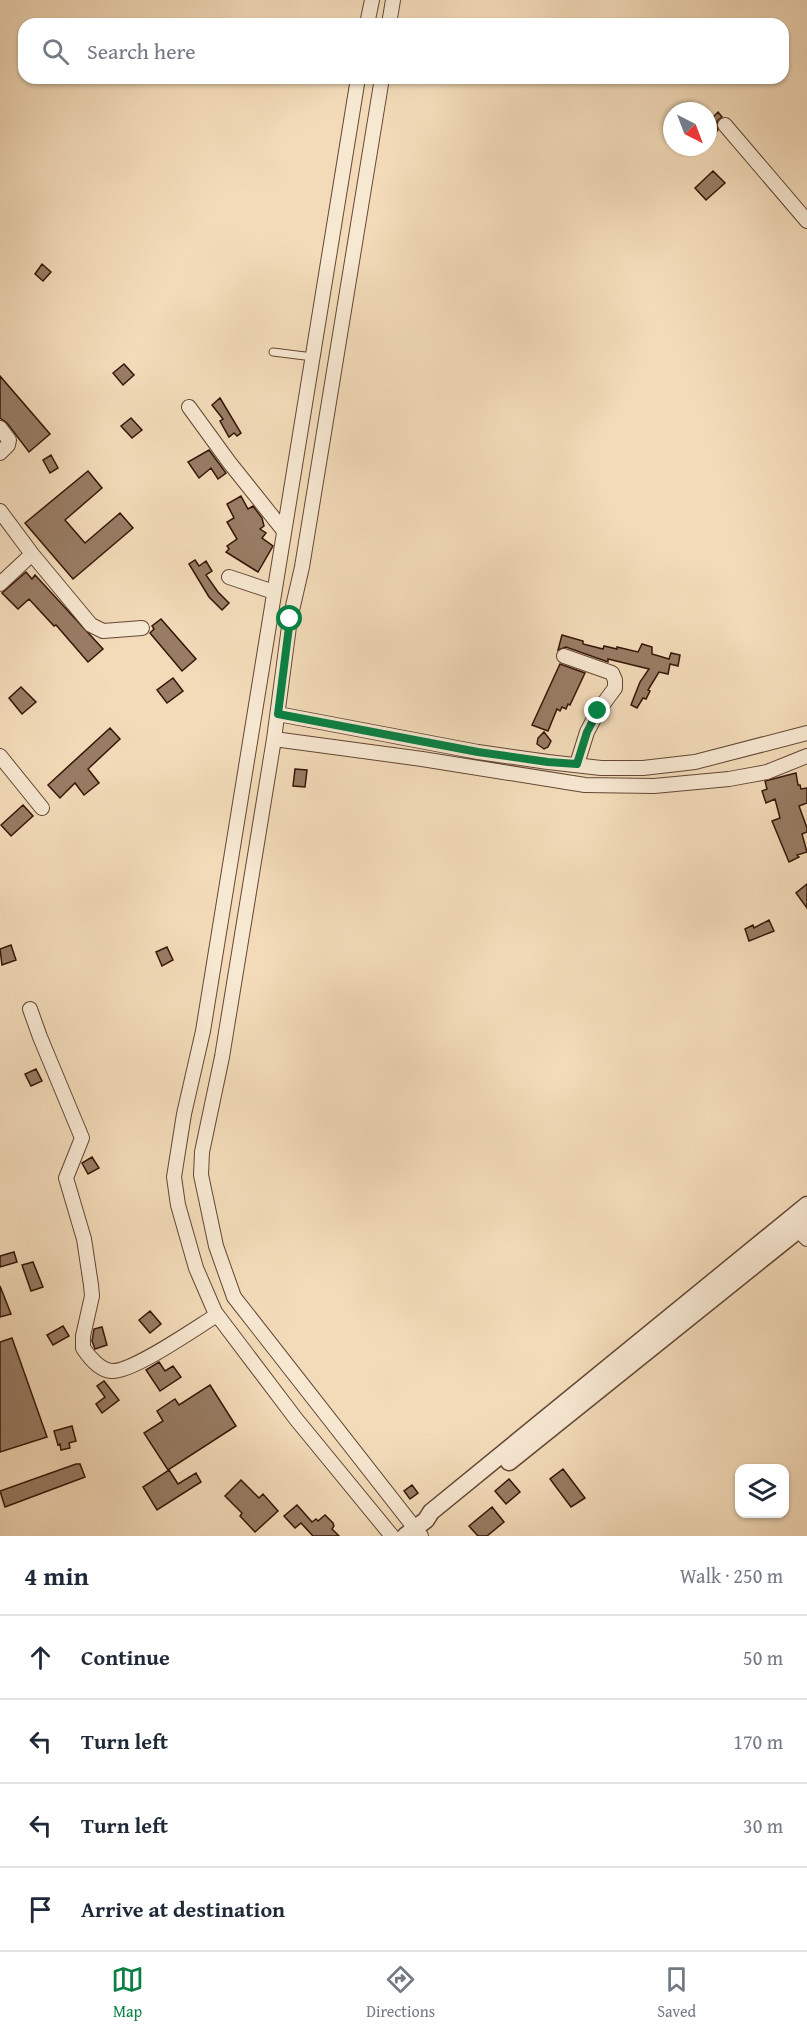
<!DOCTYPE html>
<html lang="en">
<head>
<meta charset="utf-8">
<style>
	:root { --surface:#fff; --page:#f2f2f3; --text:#1f2937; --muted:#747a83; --line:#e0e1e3; --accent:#0b8043 }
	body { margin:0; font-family:"Gentium Book Plus",serif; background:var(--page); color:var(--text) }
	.controls { position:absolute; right:18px; bottom:18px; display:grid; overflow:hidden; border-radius:12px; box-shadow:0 2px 4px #0004 }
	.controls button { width:54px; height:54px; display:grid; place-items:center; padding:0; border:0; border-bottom:2px solid var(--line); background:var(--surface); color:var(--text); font:30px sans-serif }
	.compass { position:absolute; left:663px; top:102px; width:54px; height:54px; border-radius:50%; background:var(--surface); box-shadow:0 2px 4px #0004; rotate:138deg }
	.stop { position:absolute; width:18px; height:18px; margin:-14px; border:4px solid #0b8043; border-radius:50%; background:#fff }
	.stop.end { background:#0b8043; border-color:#fff; box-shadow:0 2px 6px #0008 }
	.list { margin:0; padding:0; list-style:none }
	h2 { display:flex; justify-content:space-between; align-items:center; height:78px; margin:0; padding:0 24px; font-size:26px }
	h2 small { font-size:20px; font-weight:400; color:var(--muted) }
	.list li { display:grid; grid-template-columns:39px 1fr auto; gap:18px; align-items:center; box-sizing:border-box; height:84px; padding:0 24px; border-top:2px solid var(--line) }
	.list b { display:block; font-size:22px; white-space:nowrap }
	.list em { font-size:20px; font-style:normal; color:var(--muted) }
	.icon { flex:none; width:33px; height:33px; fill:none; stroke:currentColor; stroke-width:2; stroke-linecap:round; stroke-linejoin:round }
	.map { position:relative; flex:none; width:807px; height:1536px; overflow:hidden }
	.search { position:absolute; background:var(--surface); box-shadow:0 2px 4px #0004; left:18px; right:18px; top:18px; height:66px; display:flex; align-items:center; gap:15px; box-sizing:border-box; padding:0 21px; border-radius:18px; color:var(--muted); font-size:22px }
	.sheet { height:414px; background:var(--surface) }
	nav { display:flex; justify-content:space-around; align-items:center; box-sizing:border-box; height:84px; border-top:2px solid var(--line); background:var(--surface); font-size:16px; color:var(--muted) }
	nav a { display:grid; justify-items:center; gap:3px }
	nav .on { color:var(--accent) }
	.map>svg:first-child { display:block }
	.building { fill:#987c64; stroke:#351607; stroke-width:1.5 }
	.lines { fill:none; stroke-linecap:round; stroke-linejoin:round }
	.service-casing { stroke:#644734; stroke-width:9 }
	.minor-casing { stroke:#644734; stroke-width:16 }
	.tertiary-casing { stroke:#644734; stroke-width:19 }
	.service { stroke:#f7e8d2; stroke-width:7 }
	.minor { stroke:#f7e8d2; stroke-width:14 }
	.tertiary { stroke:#f7e8d2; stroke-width:16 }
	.route { stroke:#0b8043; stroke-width:8 }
</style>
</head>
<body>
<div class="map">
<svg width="807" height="1536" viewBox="0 0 807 1536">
	<rect width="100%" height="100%" fill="#f3dbb9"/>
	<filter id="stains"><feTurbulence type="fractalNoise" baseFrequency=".00333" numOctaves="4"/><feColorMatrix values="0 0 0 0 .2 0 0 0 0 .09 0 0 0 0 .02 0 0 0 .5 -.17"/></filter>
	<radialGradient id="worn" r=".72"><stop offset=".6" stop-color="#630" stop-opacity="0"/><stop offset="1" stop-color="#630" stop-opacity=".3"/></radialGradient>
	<path class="building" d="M718 112 722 117 717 121 718 130 716 132 708 122Z
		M713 171 725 183 706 200 695 188Z
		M42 264 51 272 43 281 35 274Z
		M124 364 134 375 123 385 113 373Z
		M0 376 50 434 29 452 7 423 0 418Z
		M220 398 241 433 237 436 234 433 229 437 220 421 223 419 212 405Z
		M131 418 142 430 132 438 121 426Z
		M209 450 226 473 218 479 211 468 199 478 188 462Z
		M51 455 58 468 50 473 43 460Z
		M88 471 102 488 65 520 85 543 120 513 133 528 73 579 25 523Z
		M241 496 248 509 253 506 262 518 264 526 260 529 266 533 262 538 273 546 258 572 226 552 229 549 227 546 237 539 227 522 234 518 227 504Z
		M195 560 199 566 206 561 212 571 206 575 218 592 229 603 222 610 209 597 189 564Z
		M26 572 32 579 35 575 103 649 88 662 56 625 54 626 29 599 18 609 2 593Z
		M161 619 196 659 182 671 150 633 154 629 152 626Z
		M562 635 583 641V644L603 649 604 646 617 649V647L638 652 642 644 652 647V654L669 659 671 653 680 655 678 666 670 664 668 674 659 672 648 690 650 691 646 699 643 698 637 708 631 705 640 682 649 669 608 659V662L566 647 558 650Z
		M560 664 585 673 570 705 568 704 566 709 562 707 560 711 557 709 548 731 532 725Z
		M173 678 183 691 167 703 157 690Z
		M21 687 36 702 22 714 9 698Z
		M110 728 120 739 88 769 99 783 84 795 75 783 60 798 48 785Z
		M544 732 551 741 548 747 544 749 537 744 538 738Z
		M295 769 307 770 305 787 293 786Z
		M796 773 798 785H800L801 789 807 788V803L799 806 807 828V832L802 834 807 852 797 855 799 857 789 862 772 821 780 818 775 799 766 803 762 791 767 789 765 781Z
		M23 805 33 816 11 836 1 825Z
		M807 884V908L796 893Z
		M769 920 774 931 749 941 745 929 753 925 754 928Z
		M11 945 16 960 2 965 0 949Z
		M167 947 173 960 162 966 156 952Z
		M36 1069 42 1081 31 1086 25 1074Z
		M92 1157 99 1168 88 1174 82 1163Z
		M14 1252 17 1262 0 1267V1256Z
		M33 1262 43 1287 31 1291 22 1265Z
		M0 1286 11 1314 0 1317Z
		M150 1311 161 1324 150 1333 139 1320Z
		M63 1326 69 1336 53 1345 47 1335Z
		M102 1327 107 1345 95 1349 92 1341 94 1329Z
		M12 1338 47 1437 0 1452V1342Z
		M159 1362 165 1371 173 1366 181 1377 160 1391 146 1370Z
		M104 1381 119 1400 102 1413 96 1404 105 1397 97 1386Z
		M210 1385 236 1426 168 1470 144 1433 163 1421 157 1411 175 1399 179 1405Z
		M72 1426 76 1441 69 1443 70 1448 61 1450 60 1444 58 1445 54 1431Z
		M76 1464H80L85 1477 5 1507 0 1491Z
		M563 1469 585 1498 571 1507 550 1479Z
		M169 1470 178 1484 196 1473 201 1482 157 1510 143 1487Z
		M509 1479 520 1492 506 1504 495 1491Z
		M241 1480 259 1498 263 1494 278 1511 255 1532 240 1516 242 1513 225 1496Z
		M412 1485 418 1493 410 1499 404 1491Z
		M297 1505 312 1522 316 1519 318 1521 325 1515 333 1523 334 1526 332 1529 339 1536H313L301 1523 295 1528 284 1516Z
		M492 1507 504 1522 487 1536H478L469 1526Z"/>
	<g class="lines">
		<defs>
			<path id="service" d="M273 352 313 357"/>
			<path id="minor" d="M367 24 372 0
				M389 24 393 0
				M358 78 203 1031 184 1114 174 1177 178 1205 196 1268 215 1312 296 1419 392 1536
				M382 78 302 567 290 619 274 739 222 1057 202 1152 201 1175 216 1246 234 1297 421 1536
				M725 125 807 221
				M189 407 229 462 284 531
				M0 428 9 440 8 445 0 453
				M0 511 32 554 0 584
				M32 554 91 625 103 631 142 628
				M229 577 274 592
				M564 656 612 673 615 680V688L598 711 587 732 577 764
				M278 714 478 752 548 762 601 768H643L695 762 807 733
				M274 739 422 759 585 785 654 786 729 779 767 772 807 756
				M0 756 42 808
				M30 1009 40 1037 82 1138 66 1178 84 1239 91 1285 92 1296 83 1336V1348C89 1357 100 1370 111 1371 132 1373 197 1327 217 1315
				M798 1230 807 1239"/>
			<path id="tertiary" d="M509 1462 807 1223
				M405 1536 426 1520 431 1512 807 1205"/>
		</defs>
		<use href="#service" class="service-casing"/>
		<use href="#minor" class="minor-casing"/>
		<use href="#tertiary" class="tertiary-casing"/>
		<use href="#service" class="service"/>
		<use href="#minor" class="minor"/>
		<use href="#tertiary" class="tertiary"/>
	</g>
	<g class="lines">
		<path class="route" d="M290 619 278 714 478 752 548 762 577 764 587 732 598 711"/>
	</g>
	<rect width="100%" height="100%" filter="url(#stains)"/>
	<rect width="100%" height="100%" fill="url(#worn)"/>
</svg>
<div class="controls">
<button><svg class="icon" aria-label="layers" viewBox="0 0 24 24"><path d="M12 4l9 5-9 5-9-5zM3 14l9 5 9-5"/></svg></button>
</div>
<svg class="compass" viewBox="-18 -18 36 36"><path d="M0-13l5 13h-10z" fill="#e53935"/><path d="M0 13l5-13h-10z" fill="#747a83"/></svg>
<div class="stop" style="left:290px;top:619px"></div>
<div class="stop end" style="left:598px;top:711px"></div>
<div class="search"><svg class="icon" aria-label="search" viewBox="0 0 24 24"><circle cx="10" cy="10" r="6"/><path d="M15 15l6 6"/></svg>Search here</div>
</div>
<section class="sheet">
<h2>4 min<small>Walk · 250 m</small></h2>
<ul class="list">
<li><svg class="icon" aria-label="ahead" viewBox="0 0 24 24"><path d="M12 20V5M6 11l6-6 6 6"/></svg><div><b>Continue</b></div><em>50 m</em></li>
<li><svg class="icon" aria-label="left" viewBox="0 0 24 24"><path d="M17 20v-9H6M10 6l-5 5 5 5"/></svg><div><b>Turn left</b></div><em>170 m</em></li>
<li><svg class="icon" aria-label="left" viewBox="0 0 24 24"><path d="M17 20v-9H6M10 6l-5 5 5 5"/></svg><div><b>Turn left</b></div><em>30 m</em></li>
<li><svg class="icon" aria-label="arrive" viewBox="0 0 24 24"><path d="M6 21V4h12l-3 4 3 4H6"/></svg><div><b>Arrive at destination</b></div></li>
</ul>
</section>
<nav>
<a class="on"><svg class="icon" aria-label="map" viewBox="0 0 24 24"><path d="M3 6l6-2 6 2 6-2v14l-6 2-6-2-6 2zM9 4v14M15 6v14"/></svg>Map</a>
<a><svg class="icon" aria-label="directions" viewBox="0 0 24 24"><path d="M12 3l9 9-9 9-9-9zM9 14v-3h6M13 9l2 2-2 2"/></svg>Directions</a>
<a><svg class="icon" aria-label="saved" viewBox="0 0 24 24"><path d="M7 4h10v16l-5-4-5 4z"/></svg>Saved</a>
</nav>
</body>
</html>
